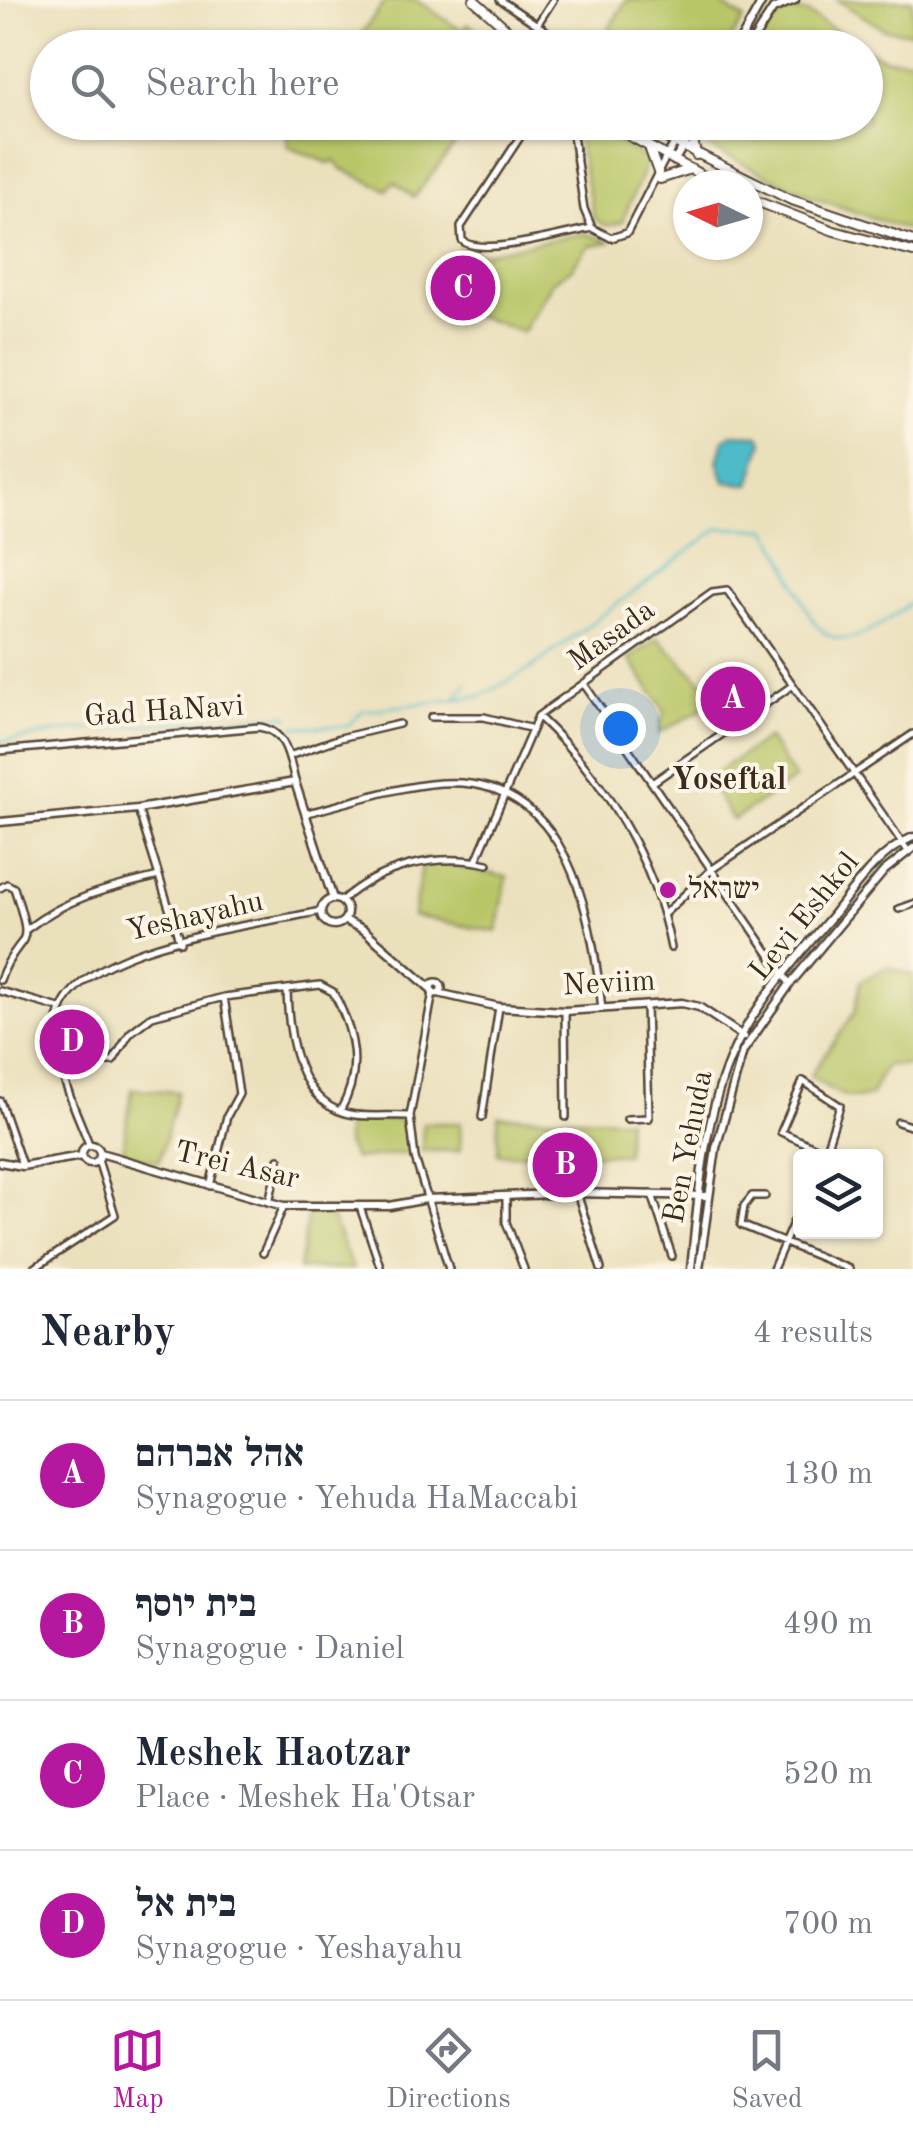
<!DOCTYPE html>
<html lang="en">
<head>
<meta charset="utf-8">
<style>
	:root { --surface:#fff; --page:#f6f6f7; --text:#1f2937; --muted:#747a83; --line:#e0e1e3; --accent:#b5179e }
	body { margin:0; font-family:"Old Standard TT","Frank Ruhl Libre",serif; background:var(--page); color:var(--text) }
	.controls { position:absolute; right:30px; bottom:30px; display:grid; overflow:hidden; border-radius:10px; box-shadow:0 2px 8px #0004 }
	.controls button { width:90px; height:90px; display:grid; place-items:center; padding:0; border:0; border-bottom:2px solid var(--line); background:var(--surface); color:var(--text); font:50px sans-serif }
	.compass { position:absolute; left:673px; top:170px; width:90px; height:90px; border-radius:50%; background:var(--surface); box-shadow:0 2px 8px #0004; rotate:275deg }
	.you { position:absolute; left:620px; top:728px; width:35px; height:35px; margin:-25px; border:8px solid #fff; border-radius:50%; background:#1a73e8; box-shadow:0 0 0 15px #1a73e833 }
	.badge { display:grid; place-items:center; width:65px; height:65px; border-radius:50%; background:var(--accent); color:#fff; font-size:32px; font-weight:700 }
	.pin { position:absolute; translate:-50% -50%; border:5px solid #fff; box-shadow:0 2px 10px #0006 }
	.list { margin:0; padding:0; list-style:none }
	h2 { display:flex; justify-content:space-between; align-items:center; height:130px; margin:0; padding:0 40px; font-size:42px }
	h2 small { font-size:32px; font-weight:400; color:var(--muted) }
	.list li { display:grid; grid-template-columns:65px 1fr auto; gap:30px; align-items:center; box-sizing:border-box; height:150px; padding:0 40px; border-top:2px solid var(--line) }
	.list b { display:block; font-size:38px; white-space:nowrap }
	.list p { margin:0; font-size:32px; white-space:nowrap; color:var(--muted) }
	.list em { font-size:32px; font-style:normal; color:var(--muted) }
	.icon { flex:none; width:55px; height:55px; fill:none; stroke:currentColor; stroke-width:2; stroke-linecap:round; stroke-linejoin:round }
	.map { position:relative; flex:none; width:913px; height:1269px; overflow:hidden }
	.search { position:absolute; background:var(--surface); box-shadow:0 2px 8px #0004; left:30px; right:30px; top:30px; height:110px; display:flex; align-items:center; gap:25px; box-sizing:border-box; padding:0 35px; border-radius:55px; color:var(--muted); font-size:38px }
	.sheet { height:730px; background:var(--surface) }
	nav { display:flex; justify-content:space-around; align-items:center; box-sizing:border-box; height:140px; border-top:2px solid var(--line); background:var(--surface); font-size:28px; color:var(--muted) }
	nav a { display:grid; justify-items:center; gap:5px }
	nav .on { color:var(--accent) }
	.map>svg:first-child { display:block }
	.green { fill:#b9c668; stroke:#7a7843; stroke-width:2.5 }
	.water { fill:#4ebbc8; stroke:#447273; stroke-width:2.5 }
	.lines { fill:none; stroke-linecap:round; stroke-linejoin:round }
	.stream { stroke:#4ebbc8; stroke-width:2.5 }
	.minor-casing { stroke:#554536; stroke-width:10 }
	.tertiary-casing { stroke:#554536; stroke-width:11 }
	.secondary-casing { stroke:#554536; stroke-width:12 }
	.minor { stroke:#fff; stroke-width:5 }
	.tertiary { stroke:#fff; stroke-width:6 }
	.secondary { stroke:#fff; stroke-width:8 }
	.poi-dot { fill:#b5179e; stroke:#fcf5e5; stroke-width:4 }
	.labels { text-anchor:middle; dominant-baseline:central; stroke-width:8; stroke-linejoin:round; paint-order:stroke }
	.street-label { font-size:30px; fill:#3b2a1e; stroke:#fcf5e5 }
	.poi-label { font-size:30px; fill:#3b2a1e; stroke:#fcf5e5; text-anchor:start }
	.neighbourhood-label { font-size:32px; font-weight:bold; fill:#3b2a1e; stroke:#fcf5e5 }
</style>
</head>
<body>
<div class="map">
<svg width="913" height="1269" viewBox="0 0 913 1269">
	<rect width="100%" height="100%" fill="#fcf5e5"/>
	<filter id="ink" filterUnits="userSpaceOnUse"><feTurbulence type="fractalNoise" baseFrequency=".01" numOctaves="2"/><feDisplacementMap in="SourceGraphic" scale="20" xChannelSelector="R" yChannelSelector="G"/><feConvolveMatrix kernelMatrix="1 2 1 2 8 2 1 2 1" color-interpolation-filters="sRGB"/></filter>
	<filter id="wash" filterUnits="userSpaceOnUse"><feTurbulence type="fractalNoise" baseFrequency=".0048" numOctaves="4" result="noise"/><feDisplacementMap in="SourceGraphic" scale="40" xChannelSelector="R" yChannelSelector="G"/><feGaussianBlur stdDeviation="2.25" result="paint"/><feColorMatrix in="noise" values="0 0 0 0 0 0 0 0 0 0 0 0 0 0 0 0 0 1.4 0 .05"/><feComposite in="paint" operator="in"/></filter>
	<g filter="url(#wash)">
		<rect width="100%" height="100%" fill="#ebe0bc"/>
		<path class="green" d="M386 0H416L461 30 469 24 498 47H374L359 37Z
			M626 0H714L744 19 726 47H598Z
			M837 0H913V33L884 29Z
			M787 10 808 13 862 47H755L769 26Z
			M866 50 886 59H913V232L812 197 698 142 709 123 866 122Z
			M286 123H472L414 197 394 182 387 190 342 169 334 160 329 163 288 147Z
			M574 123H586L648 160 622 222 607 226 594 219Z
			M584 233 611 242 589 246 570 270 553 281 523 332 426 298 459 249 484 253Z
			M658 638 714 694 699 711 659 733 664 710 629 659Z
			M768 738 795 779 733 820 706 779Z
			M423 860 507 877 497 932 413 916Z
			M887 967 913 975V1065H886L870 1096C846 1103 829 1089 810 1076L855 1012 861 981Z
			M132 1089 178 1092 159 1161 122 1155Z
			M498 1116 627 1119 626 1154H498Z
			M346 1118 407 1120 410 1153 354 1159 346 1144Z
			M423 1123H461L460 1151H422Z
			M308 1212 330 1215 353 1269H299Z"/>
		<path class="water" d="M733 434 760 435 763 441 750 485 725 482 718 462 724 439Z"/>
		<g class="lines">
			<path class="stream" d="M456 698 467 684
				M294 727 348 726 362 711 481 696 530 669 719 528 767 529C815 597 803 693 912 601
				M0 742 74 730 286 715 290 718"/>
		</g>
	</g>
	<g filter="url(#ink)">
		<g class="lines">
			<defs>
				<path id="minor" d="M500 0 572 48
					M537 25 553 0
					M530 122 461 227 462 240C478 258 565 233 592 228L584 209 571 122
					M592 228 611 238 627 233 666 157
					M584 684 790 984
					M538 716C604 778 654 858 671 948
					M431 717H484L529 728
					M0 751 259 727C287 731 289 758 295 781
					M289 756 340 738 399 724
					M652 783 793 685
					M138 809 180 943
					M307 813C350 803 396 786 441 783 568 775 591 911 602 1009
					M476 861 538 716 712 592 727 590 908 851
					M0 888 7 884 14 888C37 957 20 926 0 980
					M341 901C380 866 438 852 488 864
					M899 909 913 904
					M664 914 711 870 913 734
					M27 929C68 897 109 888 159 876
					M287 989C288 1034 297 1108 355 1115 373 1117 392 1115 410 1116
					M0 991 59 1008
					M433 992 410 1116 415 1158 449 1269
					M565 1011 566 1117
					M60 1062 113 1061 130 1033 152 1016 224 997 320 985 333 992C355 1032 363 1071 340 1111
					M0 1101 22 1165
					M482 1117 499 1007
					M627 1119 649 1118 646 1005
					M898 1122 913 1127
					M89 1144C74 1105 51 1063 58 1020 70 944 259 925 321 911
					M823 1156 825 1152 840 1106 803 1081 781 1132 825 1152
					M210 1186 227 1116 239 1094 224 997
					M577 1193 601 1269
					M652 1194 672 1256
					M765 1196H752L744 1206 741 1225 849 1269
					M506 1197V1222L524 1269
					M269 1202 279 1159
					M360 1207 381 1269
					M263 1253 284 1206
					M33 1269 115 1215 98 1160
					M773 1269 800 1207"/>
				<path id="tertiary" d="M736 48 763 0
					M748 48 773 9 795 0
					M666 157 688 122
					M674 161 699 122
					M0 822 138 809 295 782 333 899
					M321 912a13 13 0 1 1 26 0a13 13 0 1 1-26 0Z
					M344 920 364 930 431 989
					M430.5 988a5.5 5.5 0 1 1 11 0a5.5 5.5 0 1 1-11 0Z
					M438 993 499 1007 565 1011 682 1003 699 1007 744 1037
					M82 1154a9 9 0 1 1 18 0a9 9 0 1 1-18 0Z
					M100 1153 284 1206H390L426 1199 577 1193 707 1196
					M0 1162 22 1166 82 1156
					M691 1269C698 1200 703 1124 730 1059 752 1006 795 960 832 916 855 887 878 852 913 837
					M699 1269 716 1148 743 1051 790 984 884 871 913 848"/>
				<path id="secondary" d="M474 0 528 48
					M604 122 720 185
					M634 122 789 199 913 241
					M692 134 696 155
					M660 135 684 128
					M650 150 658 172
					M660 179 688 170
					M748 198 834 231 913 252"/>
			</defs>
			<use href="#minor" class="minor-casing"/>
			<use href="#tertiary" class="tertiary-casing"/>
			<use href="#secondary" class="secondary-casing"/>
			<use href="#minor" class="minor"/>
			<use href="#tertiary" class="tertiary"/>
			<use href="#secondary" class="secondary"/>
		</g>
	</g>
	<circle class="poi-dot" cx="668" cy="890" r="10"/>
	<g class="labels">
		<g class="street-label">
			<text transform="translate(612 636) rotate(-36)">Masada</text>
			<text transform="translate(164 712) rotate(-4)">Gad HaNavi</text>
			<text transform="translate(195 917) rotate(-13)">Yeshayahu</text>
			<text transform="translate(805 917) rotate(-51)">Levi Eshkol</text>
			<text transform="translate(609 984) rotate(-3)">Neviim</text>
			<text transform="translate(689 1147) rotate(-79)">Ben Yehuda</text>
			<text transform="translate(237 1166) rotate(13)">Trei Asar</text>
		</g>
		<g class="poi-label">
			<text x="688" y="890">ישראל</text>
		</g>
		<g class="neighbourhood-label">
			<text x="729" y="781">Yoseftal</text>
		</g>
	</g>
</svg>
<div class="controls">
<button><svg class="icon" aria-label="layers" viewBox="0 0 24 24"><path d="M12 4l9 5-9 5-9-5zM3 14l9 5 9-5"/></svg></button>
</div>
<svg class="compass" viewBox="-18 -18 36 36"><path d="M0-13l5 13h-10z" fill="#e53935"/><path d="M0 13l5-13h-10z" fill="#747a83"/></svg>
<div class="you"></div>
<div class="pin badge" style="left:733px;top:699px">A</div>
<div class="pin badge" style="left:565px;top:1165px">B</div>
<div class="pin badge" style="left:463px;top:288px">C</div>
<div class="pin badge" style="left:72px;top:1042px">D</div>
<div class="search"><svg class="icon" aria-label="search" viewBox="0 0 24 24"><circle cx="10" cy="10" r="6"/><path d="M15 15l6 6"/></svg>Search here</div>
</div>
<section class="sheet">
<h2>Nearby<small>4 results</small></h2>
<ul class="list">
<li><span class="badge">A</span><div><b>אהל אברהם</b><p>Synagogue · Yehuda HaMaccabi</p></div><em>130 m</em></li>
<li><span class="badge">B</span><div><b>בית יוסף</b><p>Synagogue · Daniel</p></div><em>490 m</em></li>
<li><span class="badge">C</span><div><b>Meshek Haotzar</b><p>Place · Meshek Ha'Otsar</p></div><em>520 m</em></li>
<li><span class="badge">D</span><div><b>בית אל</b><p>Synagogue · Yeshayahu</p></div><em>700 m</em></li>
</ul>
</section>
<nav>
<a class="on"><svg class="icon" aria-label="map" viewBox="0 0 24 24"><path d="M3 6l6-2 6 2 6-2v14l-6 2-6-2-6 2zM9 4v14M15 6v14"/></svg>Map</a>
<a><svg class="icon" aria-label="directions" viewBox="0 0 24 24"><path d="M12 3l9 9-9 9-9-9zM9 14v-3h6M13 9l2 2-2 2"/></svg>Directions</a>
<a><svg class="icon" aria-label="saved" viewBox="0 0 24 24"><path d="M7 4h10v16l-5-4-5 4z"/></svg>Saved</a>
</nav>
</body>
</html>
